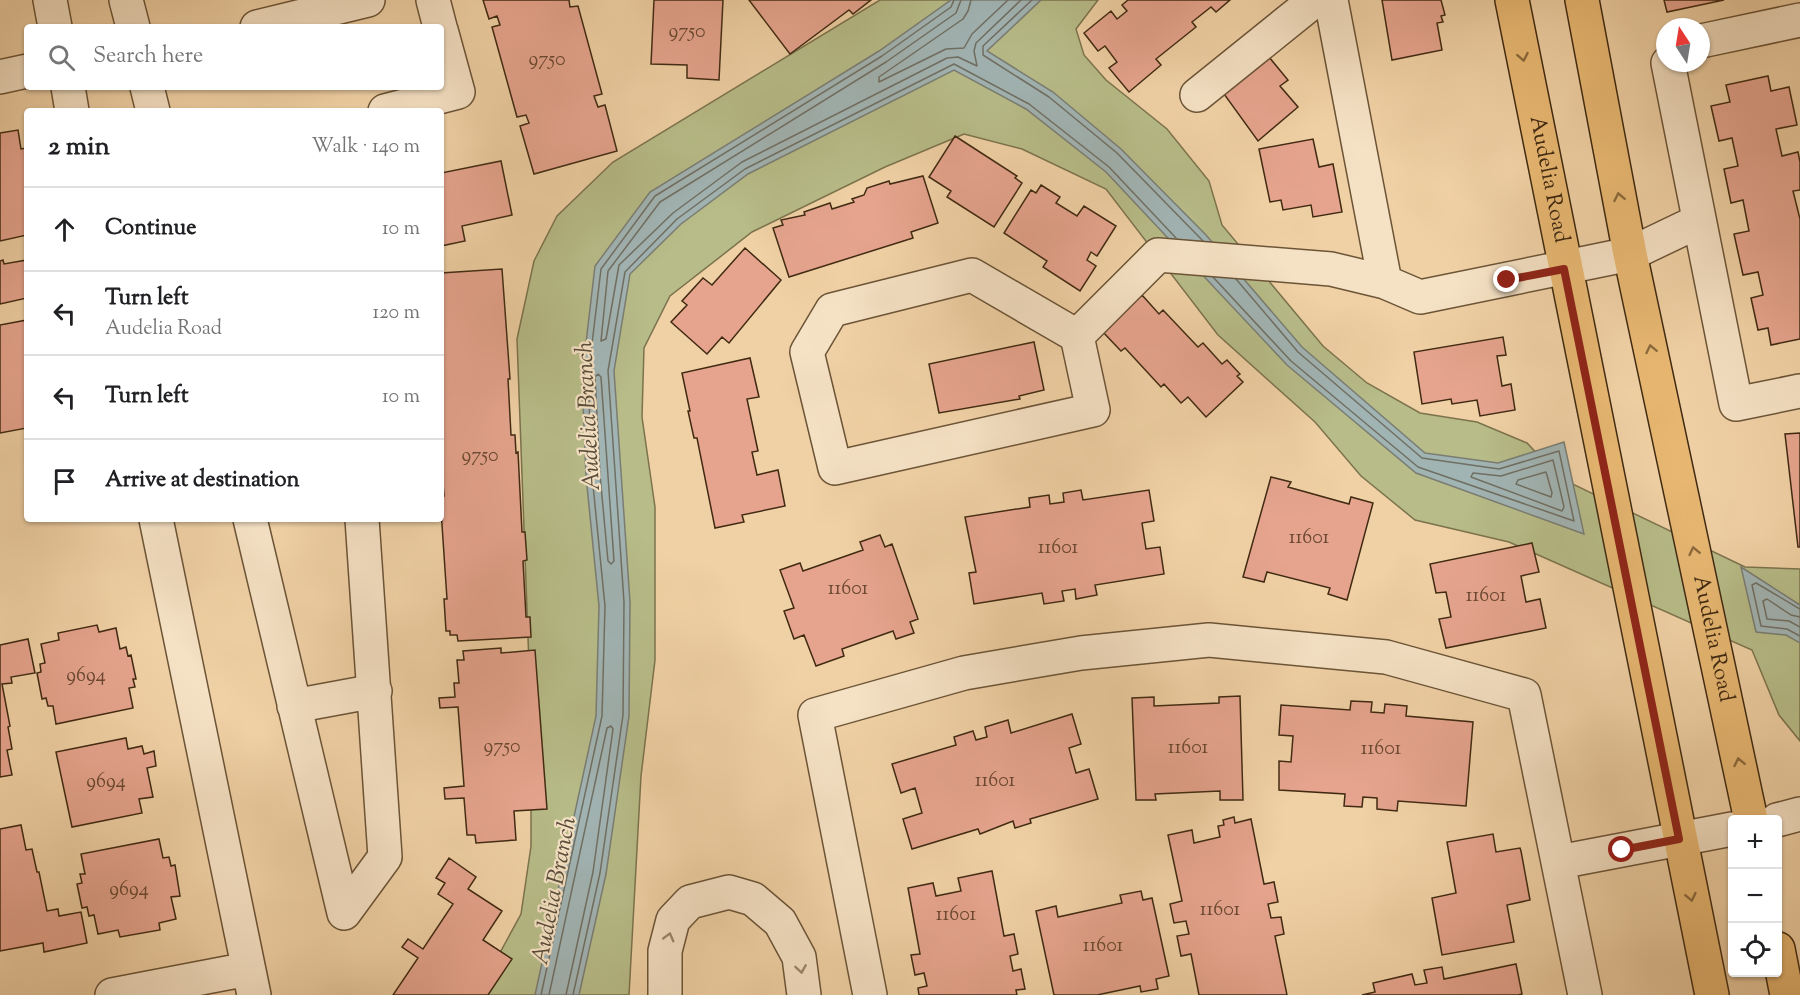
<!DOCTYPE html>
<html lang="en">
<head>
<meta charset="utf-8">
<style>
	:root { --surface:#fff; --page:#f2f2f2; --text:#202124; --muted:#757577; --line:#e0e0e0 }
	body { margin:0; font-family:"Sorts Mill Goudy",serif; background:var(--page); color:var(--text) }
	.controls { position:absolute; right:18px; bottom:18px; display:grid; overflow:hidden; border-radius:6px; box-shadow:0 2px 4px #0004 }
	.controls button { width:54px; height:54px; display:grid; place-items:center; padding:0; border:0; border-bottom:2px solid var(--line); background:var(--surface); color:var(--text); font:30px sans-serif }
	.compass { position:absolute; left:1656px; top:18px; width:54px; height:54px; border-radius:50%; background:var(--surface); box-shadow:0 2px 4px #0004; rotate:348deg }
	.stop { position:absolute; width:18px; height:18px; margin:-14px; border:4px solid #8f2418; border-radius:50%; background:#fff }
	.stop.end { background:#8f2418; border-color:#fff; box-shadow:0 2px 6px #0008 }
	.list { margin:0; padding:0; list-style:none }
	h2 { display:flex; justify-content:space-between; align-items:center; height:78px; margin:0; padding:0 24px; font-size:26px }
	h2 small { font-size:20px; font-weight:400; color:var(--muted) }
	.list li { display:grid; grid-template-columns:39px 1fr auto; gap:18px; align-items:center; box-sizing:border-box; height:84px; padding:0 24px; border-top:2px solid var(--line) }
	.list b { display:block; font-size:22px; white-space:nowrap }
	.list p { margin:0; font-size:20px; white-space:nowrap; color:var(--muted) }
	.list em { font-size:20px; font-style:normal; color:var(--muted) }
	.icon { flex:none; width:33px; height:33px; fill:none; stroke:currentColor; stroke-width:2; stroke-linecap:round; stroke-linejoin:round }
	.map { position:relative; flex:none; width:1800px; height:995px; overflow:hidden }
	.search { position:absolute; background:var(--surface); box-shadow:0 2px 4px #0004; left:24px; top:24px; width:420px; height:66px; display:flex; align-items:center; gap:15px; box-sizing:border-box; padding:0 21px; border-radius:6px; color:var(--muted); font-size:22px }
	.panel { position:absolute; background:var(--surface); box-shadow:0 2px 4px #0004; left:24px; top:108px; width:420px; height:414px; border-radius:6px }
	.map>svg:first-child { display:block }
	.green { fill:#b7bc88; stroke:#7c734d; stroke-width:1.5 }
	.water { fill:#a1b4b4; stroke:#7a7d73; stroke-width:1.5 }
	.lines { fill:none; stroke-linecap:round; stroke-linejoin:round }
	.shore { stroke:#706f63; stroke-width:1.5 }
	.building { fill:#e6a48e; stroke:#402a12; stroke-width:1.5 }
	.minor-casing { stroke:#6c5437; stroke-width:36 }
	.major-casing { stroke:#402a12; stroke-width:36 }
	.minor { stroke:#f5e1c4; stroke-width:33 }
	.major { stroke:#e8b872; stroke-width:33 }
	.oneway { stroke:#8c6a3d }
	.oneway2 { stroke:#9a866b }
	.route { stroke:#8f2418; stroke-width:8 }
	.labels { text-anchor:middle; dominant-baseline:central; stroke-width:4.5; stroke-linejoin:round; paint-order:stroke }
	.number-label { font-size:20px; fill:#6a4831 }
	.street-label { font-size:22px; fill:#402a12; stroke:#f5e1c4 }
	.water-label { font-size:24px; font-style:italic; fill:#584c3a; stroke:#f5e1c4 }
</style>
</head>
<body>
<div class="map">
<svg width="1800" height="995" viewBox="0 0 1800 995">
	<rect width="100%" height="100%" fill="#f0d1a5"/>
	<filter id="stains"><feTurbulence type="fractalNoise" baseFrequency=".00333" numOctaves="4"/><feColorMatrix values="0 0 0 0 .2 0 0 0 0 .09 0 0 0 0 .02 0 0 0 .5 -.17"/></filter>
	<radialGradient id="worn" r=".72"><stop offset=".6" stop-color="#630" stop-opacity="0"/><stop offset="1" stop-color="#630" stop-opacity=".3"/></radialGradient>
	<path class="green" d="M880 0H1098L1076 29 1084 55 1106 80 1167 129 1209 181 1222 225 1323 346 1367 383 1420 413 1477 422 1527 443 1560 478 1745 567 1800 569V741L1779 715 1752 650 1509 542 1415 520 1361 476 1315 422 1218 335 1106 189 1022 149 964 134 885 167 752 232 670 296 644 348 642 417 655 507V660L641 776 629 995H477L521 914 531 846V719L517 339 534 261 557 216 613 162Z"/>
	<path class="water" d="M951 0H1041L987 51 1053 92 1121 149 1206 235 1302 347 1425 453 1498 463 1564 442 1584 534 1416 473 1287 365 1106 172 1026 109 954 70 748 174 681 224 630 274 614 371 630 602 629 716 606 874 579 995H535L596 716 599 606 586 476 582 377 595 266 650 192 879 51Z
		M1741 567 1800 605V643L1786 635 1756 632Z"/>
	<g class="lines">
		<path class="shore" d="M961 0 956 13 886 62 660 202 608 271 601 341 606 339 619 265 673 213 742 162 947 58 958 57 977 66 974 51 976 43 1021 0
			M971 0 968 11 963 19 879 77V82L946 49 964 48 972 34 1008 0
			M1032 0 983 46V55L1049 97 1117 153 1203 241
			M1213 277 1291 361 1418 467 1574 521 1559 451 1499 469 1422 458 1298 352 1236 279
			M598 374 601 377 614 561 611 564 608 561 600 475 595 377Z
			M1553 460 1564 507 1562 511 1471 477 1473 473 1501 476Z
			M1546 472 1552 493 1551 497 1516 484 1518 480Z
			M1800 609 1756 583 1752 585 1761 626 1787 629 1800 636
			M1800 617 1791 615 1767 599 1763 601 1767 619 1789 621 1800 627
			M541 995 602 716 605 606 592 475 588 377 601 269 655 196 882 56 951 7 954 0
			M549 995 607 728 611 726 613 729 593 872 566 995
			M573 995 600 873 623 715 624 602 608 371 625 272 677 219 745 169 954 64 1029 104 1109 167 1176 238"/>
	</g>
	<path class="building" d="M483 0H569L570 7 578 6 602 94 594 96 598 107 605 105 617 151 534 174 520 126 529 123 526 115 517 117 492 27 500 25 497 16 489 19Z
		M654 0H723L719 80 687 78V65L651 64Z
		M749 0H871L853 14 849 10 790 54Z
		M1128 0H1230L1216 12 1211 7 1192 22 1196 27 1156 59 1161 65 1129 92 1109 68 1117 62 1105 46 1098 51 1084 33 1111 11 1117 19 1127 11 1122 5Z
		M1382 0H1441L1445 15 1441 16 1443 22 1437 23 1442 50 1392 60Z
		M1664 0H1724L1667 12Z
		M1269 57 1288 80 1280 86 1298 107 1258 141 1224 94Z
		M1768 76 1771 91 1789 87 1797 125 1776 129 1782 156 1798 152 1800 162V190L1793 191 1800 219V339L1771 345 1768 328 1758 330 1751 298 1763 295 1758 272 1743 275 1734 234 1749 231 1743 200 1731 203 1724 169 1738 166 1732 138 1719 141 1711 106 1730 102 1726 85Z
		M18 130 21 149 27 148V235L0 241V133Z
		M955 136 1017 176 1015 178 1022 183 994 227 947 197 951 191 929 177Z
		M1313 139 1319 167 1333 164 1342 212 1313 217 1311 205 1283 210 1281 200 1270 202 1259 149Z
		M501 161 512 215 462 226 465 241 441 246V173Z
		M923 176 938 223 911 232 913 238 789 277 773 228 783 225 781 220 805 215 804 212 830 203 832 209 854 202 852 199 864 195 867 188 889 181 890 184Z
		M1041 185 1060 197 1056 203 1077 216 1084 206 1116 226 1097 256 1091 252 1087 260 1096 266 1080 291 1043 267 1047 261 1004 233 1031 190 1036 193Z
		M745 248 781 280 729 343 722 337 707 354 671 322 687 305 682 301 703 278 712 285Z
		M3 260 4 264 27 260V298L0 304V261Z
		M502 269 510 379H508L511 435H515L516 453 518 452 522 532H525L527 560 523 561 526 617H530L531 637 458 641 457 635H450V631H446L444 599H447L441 510V496H444L441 459V273Z
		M1142 295 1159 314 1163 310 1198 347 1203 343 1222 364 1227 360 1240 374 1237 376 1243 382 1206 417 1188 397 1181 403 1164 384 1161 387 1125 348 1121 351 1102 331Z
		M27 320V428L0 433V325Z
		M1503 337 1506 355 1497 356 1502 386 1511 384 1515 410 1480 416 1477 400 1452 404 1451 399 1422 404 1414 352Z
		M1034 342 1044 390 1019 396 1020 399 939 413 929 364Z
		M750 358 759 397 747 399 758 451 752 452 757 475 778 470 785 506 742 515 744 522 715 528 697 438H694L688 411H690L682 373Z
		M1800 433V547H1798L1785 434Z
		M1271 477 1291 482 1288 487 1349 504 1351 497 1373 503 1347 600 1328 594 1330 588 1267 572 1264 582 1243 577Z
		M1081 490 1083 500 1149 490 1154 521 1142 523 1146 549 1160 547 1164 574 1095 585 1097 595 1076 599 1075 589 1062 591 1064 601 1044 604 1042 593 974 604 969 573 976 572 965 517 1030 507 1029 498 1049 495 1050 504 1064 502 1063 493Z
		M880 535 885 547 892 544 918 619 910 622 914 633 896 639 893 631 842 649 844 656 816 666 804 635 794 639 784 611 794 608 780 570 800 563 803 571 863 550 860 542Z
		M1532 543 1539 572 1521 576 1526 602 1540 599 1546 628 1446 648 1439 619 1451 617 1446 592 1436 593 1430 564Z
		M97 625 99 632 116 628 120 649 126 647 128 656 131 655 136 679H133L135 687 129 688 133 708 56 724 53 706H48L46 698 42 699 37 673 41 672 40 664 45 663 41 644 59 640 58 633Z
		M28 639 35 673 11 677 12 683 2 684 10 726 8 727 12 749 7 750 12 775 0 777V645Z
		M501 648V653L535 650 547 809 514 811 516 840 476 843 475 835H467L464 798 445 799 444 788 464 786 458 707 440 708 439 698 455 697 454 683H459L457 660H464L463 651Z
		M1240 696 1243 800H1220V791L1155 794 1156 800H1136L1132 698 1154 697V706L1219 703V697Z
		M1351 701 1372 702 1371 712 1384 713 1385 704 1407 706 1406 716 1473 722 1466 806 1398 801 1397 811 1377 809V798L1363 797 1362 807 1344 806 1345 794 1279 790V761L1291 762 1293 736 1279 735 1281 705 1350 710Z
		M1072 714 1081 744 1069 748 1076 773 1089 769 1098 799 1030 819 1031 823 1015 828 1013 821 980 834 978 829 912 849 903 819 922 813 915 788 901 793 892 764 956 745 954 737 973 731 976 740 987 737 985 727 1008 720 1011 733Z
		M126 738 128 749 142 746 144 754 154 751 156 766 147 768 153 797 139 799 142 813 72 827 56 752Z
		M1234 817 1235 823 1251 819 1264 884 1274 882 1278 902 1268 904 1271 918 1281 917 1284 934 1275 936 1287 995H1199L1191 954 1181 956 1177 936 1189 934 1186 921 1174 923 1170 904 1182 901 1168 835 1192 830 1194 843 1220 837 1218 826 1224 825 1223 820Z
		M21 825 26 850 32 849 37 872H39L47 911 58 909 59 916 81 912 87 943 44 952 43 943 0 951V829Z
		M1493 834 1496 852 1520 848 1521 851 1530 900 1507 905 1514 942 1442 955 1432 898 1456 893 1447 842Z
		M159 839 163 858 169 857 171 866 175 865 180 896 171 897 176 919 159 923 160 930 120 937 118 930 98 934 94 915 89 916 87 907 82 908 77 884 82 883 80 874H85L81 854Z
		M449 858 476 877 468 889 502 911 483 940 512 959 488 995H393L418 958 402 947 408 939 423 949 453 904 438 894 445 883 436 878Z
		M992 871 1004 936 1014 934 1018 954 1010 956 1013 971 1021 969 1025 989 1016 990 1017 995H919L918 988 927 986 924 973 915 975 911 955 920 954 908 888 933 883 936 896 961 891 958 878Z
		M1141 891 1143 900 1152 898 1169 976 1156 979 1158 989 1141 992 1140 986 1097 995H1054L1036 911 1056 906 1058 917 1122 903 1120 895Z
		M1516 964 1522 994 1518 995H1362L1375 992 1373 983 1412 974 1415 985 1427 983 1424 970 1442 967 1444 979Z"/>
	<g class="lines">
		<defs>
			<path id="minor" d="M50 0 55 27
				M126 0 133 27
				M433 0 440 27
				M1331 0 1385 282
				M257 27 368 0
				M1701 41 1800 20
				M1668 63 1736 404 1800 391
				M0 77 27 71
				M68 87 72 111
				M147 87 153 111
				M1197 95 1315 0
				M385 111 458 92 441 30
				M972 275 1077 336 1093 410 835 468 807 352 832 310Z
				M1077 336 1158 255 1331 269 1385 282 1420 297 1630 254 1699 221
				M156 519 254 995
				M250 519 344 913
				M294 706 375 691
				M1777 820 1800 814
				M1559 862 1732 829
				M344 913 385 857 362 519
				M112 995 248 969
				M665 995V951L673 920 690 902 729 892 753 899 780 922 799 957 804 995
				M870 995 815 715 964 673 1081 653 1209 640 1386 657 1524 695 1585 995"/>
			<g id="major">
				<path id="s1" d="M1512 0 1712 995"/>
				<path id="s2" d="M1582 0 1630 254 1751 820"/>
				<path d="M1778 949 1787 995"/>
			</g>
		</defs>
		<use href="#minor" class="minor-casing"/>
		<use href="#major" class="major-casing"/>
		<use href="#minor" class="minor"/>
		<use href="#major" class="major"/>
	</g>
	<defs><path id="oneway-chevron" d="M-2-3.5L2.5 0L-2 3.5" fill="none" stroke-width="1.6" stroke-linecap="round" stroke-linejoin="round" transform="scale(1.5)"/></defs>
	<g class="oneway">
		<use href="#oneway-chevron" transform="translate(1523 57) rotate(79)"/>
		<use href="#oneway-chevron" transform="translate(1619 197) rotate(-101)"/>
		<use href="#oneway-chevron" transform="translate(1651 349) rotate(-102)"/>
		<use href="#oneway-chevron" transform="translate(1694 551) rotate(-102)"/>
		<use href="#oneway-chevron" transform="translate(1739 762) rotate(-102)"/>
		<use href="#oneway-chevron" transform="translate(1691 897) rotate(78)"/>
	</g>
	<g class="oneway2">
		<use href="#oneway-chevron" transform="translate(669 937) rotate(-75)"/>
		<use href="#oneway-chevron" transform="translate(801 969) rotate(81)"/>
	</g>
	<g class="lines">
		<path class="route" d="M1507 280 1564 269 1679 839 1622 850"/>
	</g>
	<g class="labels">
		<g class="number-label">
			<text x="687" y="32">9750</text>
			<text x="547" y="60">9750</text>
			<text x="480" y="456">9750</text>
			<text x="1309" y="538">11601</text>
			<text x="1058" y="548">11601</text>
			<text x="848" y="589">11601</text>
			<text x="1486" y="596">11601</text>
			<text x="86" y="676">9694</text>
			<text x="502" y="747">9750</text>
			<text x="1188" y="748">11601</text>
			<text x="1381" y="749">11601</text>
			<text x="995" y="781">11601</text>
			<text x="106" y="782">9694</text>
			<text x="129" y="890">9694</text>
			<text x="1220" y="910">11601</text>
			<text x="956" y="915">11601</text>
			<text x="1103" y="946">11601</text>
		</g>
		<g class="street-label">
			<text stroke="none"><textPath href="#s1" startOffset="183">Audelia Road</textPath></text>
			<text stroke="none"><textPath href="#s2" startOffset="652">Audelia Road</textPath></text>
		</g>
		<g class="water-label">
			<text transform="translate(589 416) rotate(-93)">Audelia Branch</text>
			<text transform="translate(555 891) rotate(-79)">Audelia Branch</text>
		</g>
	</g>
	<rect width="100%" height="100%" filter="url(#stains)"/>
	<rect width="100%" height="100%" fill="url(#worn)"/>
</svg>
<div class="controls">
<button>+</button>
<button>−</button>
<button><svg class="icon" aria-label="locate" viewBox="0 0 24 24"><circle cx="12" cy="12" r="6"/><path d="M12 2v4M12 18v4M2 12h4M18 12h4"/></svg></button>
</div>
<svg class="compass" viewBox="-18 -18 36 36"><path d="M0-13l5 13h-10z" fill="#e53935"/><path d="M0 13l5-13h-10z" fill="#757577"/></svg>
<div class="stop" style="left:1622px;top:850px"></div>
<div class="stop end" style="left:1507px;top:280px"></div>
<div class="search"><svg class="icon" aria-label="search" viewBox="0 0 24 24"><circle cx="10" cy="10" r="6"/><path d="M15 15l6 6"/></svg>Search here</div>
<section class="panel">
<h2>2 min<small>Walk · 140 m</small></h2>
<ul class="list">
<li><svg class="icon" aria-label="ahead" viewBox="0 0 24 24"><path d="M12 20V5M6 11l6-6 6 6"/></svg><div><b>Continue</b></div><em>10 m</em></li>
<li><svg class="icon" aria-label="left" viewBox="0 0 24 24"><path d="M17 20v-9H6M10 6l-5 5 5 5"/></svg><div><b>Turn left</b><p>Audelia Road</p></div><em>120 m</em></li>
<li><svg class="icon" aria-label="left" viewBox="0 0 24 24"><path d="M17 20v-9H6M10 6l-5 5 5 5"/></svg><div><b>Turn left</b></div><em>10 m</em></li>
<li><svg class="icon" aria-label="arrive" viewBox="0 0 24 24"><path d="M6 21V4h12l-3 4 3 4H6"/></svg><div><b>Arrive at destination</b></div></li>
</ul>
</section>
</div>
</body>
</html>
